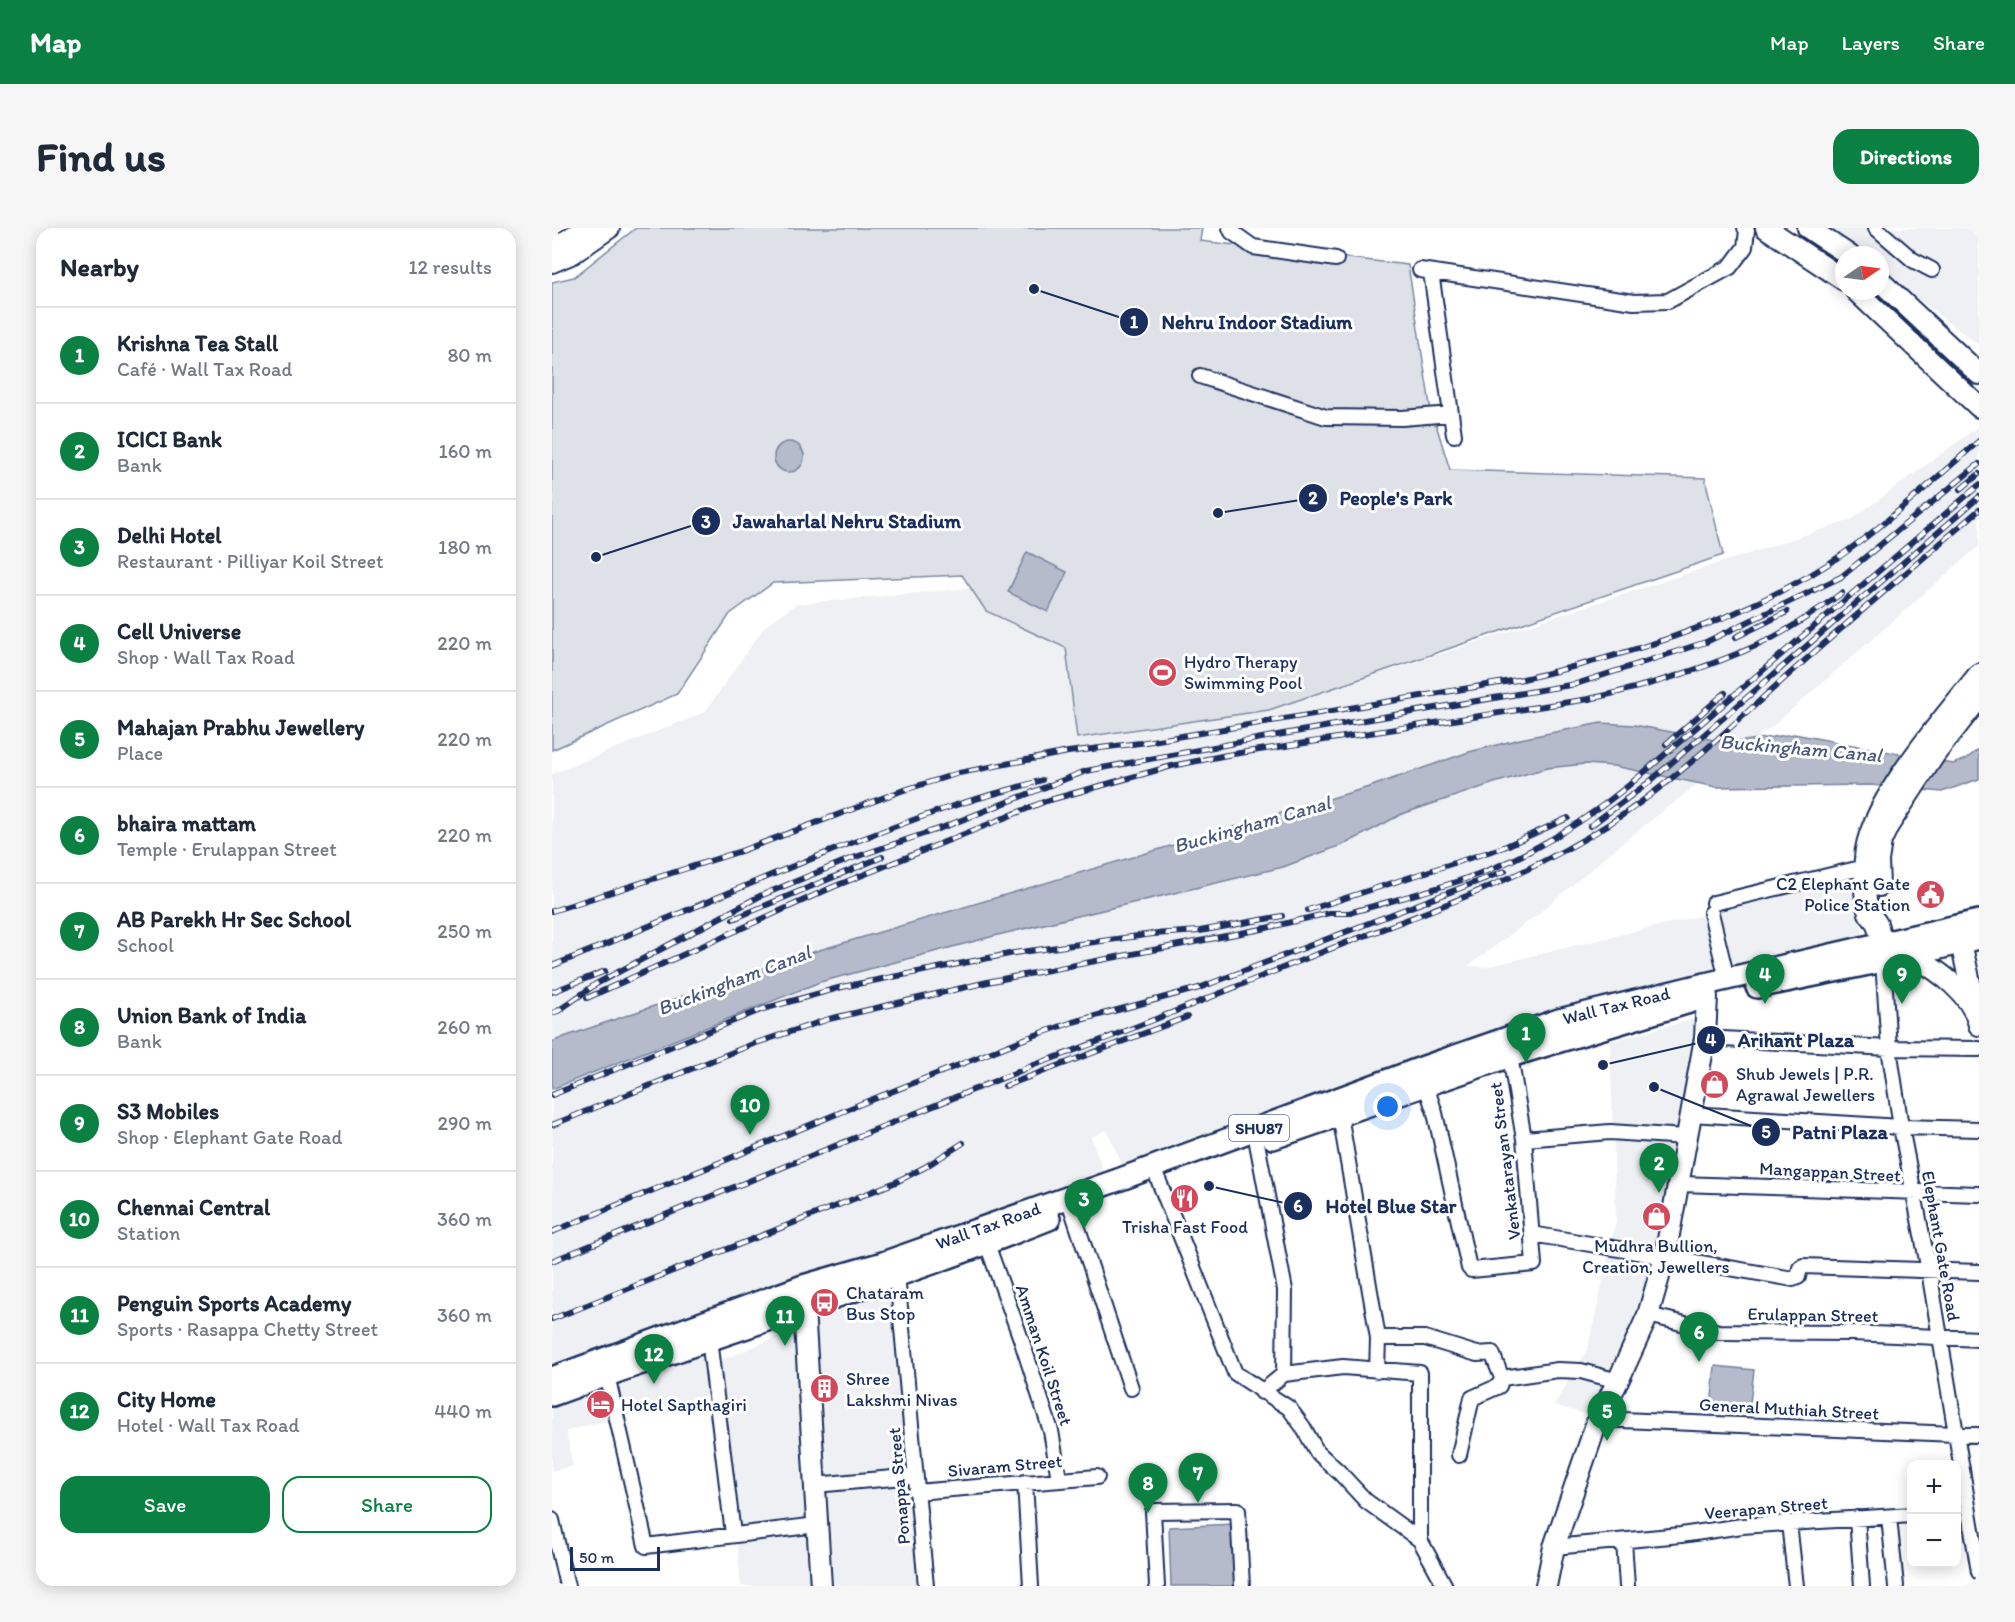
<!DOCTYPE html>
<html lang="en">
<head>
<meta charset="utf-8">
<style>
	:root { --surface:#fff; --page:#f6f6f7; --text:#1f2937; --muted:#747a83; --line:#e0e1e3; --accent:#0b8043 }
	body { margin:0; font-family:Itim,sans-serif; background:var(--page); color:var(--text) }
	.controls { position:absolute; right:18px; bottom:18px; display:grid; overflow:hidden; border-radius:12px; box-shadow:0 3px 15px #0003 }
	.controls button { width:54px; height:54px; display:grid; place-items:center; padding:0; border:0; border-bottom:2px solid var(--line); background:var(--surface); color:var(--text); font:30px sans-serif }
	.compass { position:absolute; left:1283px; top:18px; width:54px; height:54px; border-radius:50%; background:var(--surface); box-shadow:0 3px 15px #0003; rotate:77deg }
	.scale { position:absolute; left:18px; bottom:15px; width:90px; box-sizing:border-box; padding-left:6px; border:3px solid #1b2f5e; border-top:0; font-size:16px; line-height:21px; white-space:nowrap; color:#1b2f5e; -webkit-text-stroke:4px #fff; paint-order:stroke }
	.you { position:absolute; left:836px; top:879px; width:21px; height:21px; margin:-15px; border:4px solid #fff; border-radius:50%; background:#1a73e8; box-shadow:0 0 0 9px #1a73e833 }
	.badge { display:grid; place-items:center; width:39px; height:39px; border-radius:50%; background:var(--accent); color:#fff; font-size:20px; font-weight:700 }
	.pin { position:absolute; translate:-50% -50px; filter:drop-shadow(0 2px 3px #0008) }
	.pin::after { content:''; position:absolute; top:32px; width:21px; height:18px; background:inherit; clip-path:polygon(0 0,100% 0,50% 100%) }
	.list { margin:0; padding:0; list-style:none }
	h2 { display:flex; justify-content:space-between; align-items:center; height:78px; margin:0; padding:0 24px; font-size:26px }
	h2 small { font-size:20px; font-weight:400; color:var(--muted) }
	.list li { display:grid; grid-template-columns:39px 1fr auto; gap:18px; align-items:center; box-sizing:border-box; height:96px; padding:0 24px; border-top:2px solid var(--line) }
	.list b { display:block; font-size:22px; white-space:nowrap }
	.list p { margin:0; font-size:20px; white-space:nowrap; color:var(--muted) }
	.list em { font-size:20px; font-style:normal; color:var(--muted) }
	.actions { display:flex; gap:12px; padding:18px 24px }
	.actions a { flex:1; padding:14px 0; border:2px solid var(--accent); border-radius:18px; text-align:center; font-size:21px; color:var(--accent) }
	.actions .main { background:var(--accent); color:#fff }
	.map { position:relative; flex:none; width:1427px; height:1358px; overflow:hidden; border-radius:18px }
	header { display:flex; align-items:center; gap:36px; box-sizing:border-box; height:84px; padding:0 30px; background:var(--accent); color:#fff }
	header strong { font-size:28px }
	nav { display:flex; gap:33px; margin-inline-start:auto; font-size:21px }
	.intro { display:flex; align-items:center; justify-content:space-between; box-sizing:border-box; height:144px; padding:0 36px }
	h1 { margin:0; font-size:42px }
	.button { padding:15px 27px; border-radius:18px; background:var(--accent); color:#fff; font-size:21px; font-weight:700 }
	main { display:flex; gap:36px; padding:0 36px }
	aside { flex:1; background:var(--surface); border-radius:18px; box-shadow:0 3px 15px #0003 }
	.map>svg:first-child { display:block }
	.built { fill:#eff0f4 }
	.green { fill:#dee1e7; stroke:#7c88a2; stroke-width:1.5 }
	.water { fill:#b5bbca; stroke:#77839f; stroke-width:1.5 }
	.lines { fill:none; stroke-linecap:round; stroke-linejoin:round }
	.street-casing { stroke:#1b2f5e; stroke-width:18 }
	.secondary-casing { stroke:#1b2f5e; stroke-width:24 }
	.primary-casing { stroke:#1b2f5e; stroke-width:26 }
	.street { stroke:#fff; stroke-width:14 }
	.secondary { stroke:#fff; stroke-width:20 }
	.primary { stroke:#fff; stroke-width:21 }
	.rail-casing { stroke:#1b2f5e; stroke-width:6 }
	.rail { stroke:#fff; stroke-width:4; stroke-dasharray:11; stroke-linecap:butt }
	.labels { text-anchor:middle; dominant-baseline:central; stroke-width:6; stroke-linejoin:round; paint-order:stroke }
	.shield { fill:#fff; stroke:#5f6d8e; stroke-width:1.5 }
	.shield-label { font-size:16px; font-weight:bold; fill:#1b2f5e }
	.poi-label { font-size:18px; fill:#1b2f5e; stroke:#fff; text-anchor:start }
	.street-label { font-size:18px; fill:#1b2f5e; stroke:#fff }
	.water-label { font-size:20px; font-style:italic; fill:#49597e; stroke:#fff }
	.leader { fill:none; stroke:#1b2f5e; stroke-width:2 }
	.callout-dot { fill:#1b2f5e; stroke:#fff; stroke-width:2 }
	.mark-label { font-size:18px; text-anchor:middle; font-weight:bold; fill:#fff }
	.callout-label { font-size:20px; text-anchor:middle; font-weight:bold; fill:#1b2f5e; stroke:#fff; stroke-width:6; stroke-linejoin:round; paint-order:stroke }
</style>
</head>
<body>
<header>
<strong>Map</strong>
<nav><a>Map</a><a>Layers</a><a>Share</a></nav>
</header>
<div class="intro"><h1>Find us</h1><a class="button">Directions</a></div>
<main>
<aside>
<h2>Nearby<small>12 results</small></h2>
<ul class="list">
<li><span class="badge">1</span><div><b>Krishna Tea Stall</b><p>Café · Wall Tax Road</p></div><em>80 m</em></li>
<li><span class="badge">2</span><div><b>ICICI Bank</b><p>Bank</p></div><em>160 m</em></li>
<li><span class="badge">3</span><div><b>Delhi Hotel</b><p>Restaurant · Pilliyar Koil Street</p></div><em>180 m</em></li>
<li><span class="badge">4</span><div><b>Cell Universe</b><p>Shop · Wall Tax Road</p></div><em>220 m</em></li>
<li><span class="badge">5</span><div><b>Mahajan Prabhu Jewellery</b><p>Place</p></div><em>220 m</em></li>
<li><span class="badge">6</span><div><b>bhaira mattam</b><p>Temple · Erulappan Street</p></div><em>220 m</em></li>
<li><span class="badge">7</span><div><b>AB Parekh Hr Sec School</b><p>School</p></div><em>250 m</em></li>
<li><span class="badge">8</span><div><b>Union Bank of India</b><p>Bank</p></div><em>260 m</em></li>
<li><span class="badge">9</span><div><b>S3 Mobiles</b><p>Shop · Elephant Gate Road</p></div><em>290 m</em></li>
<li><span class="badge">10</span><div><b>Chennai Central</b><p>Station</p></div><em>360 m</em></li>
<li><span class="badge">11</span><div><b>Penguin Sports Academy</b><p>Sports · Rasappa Chetty Street</p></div><em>360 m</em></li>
<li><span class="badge">12</span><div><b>City Home</b><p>Hotel · Wall Tax Road</p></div><em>440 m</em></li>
</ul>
<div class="actions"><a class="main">Save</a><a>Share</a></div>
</aside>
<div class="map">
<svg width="1427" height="1358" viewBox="0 0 1427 1358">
	<rect width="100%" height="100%" fill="#fff"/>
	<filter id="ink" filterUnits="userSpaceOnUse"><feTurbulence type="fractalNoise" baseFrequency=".0167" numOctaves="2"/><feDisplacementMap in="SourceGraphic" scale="12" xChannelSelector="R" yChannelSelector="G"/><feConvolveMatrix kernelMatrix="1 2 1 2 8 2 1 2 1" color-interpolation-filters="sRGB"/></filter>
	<g filter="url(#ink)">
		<path class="built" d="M1270 0H1427V117L1328 43V27H1307Z
			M1427 198V318L1223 496 1070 615 985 687 916 738 934 739 1298 652 1312 708 965 798 571 939 555 902 539 909 553 948 0 1135V546L153 484 213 398 244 376 419 360 434 383 514 420 717 482 1299 292Z
			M1147 790 1103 1033 1042 1189 1002 1177 1036 1120 1064 993 1058 813Z
			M345 1055 373 1358H189L168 1133 324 1067Z
			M150 1125 155 1168 14 1203 21 1238 0 1243V1177Z"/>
		<path class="green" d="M84 0H650L648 13 856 37 878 177 898 242 1153 250 1171 327 717 482 525 510 514 420 434 383 410 347 221 355 178 386 125 466 0 522V54L22 49Z"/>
		<path class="water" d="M222 229a15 15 0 1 1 30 0a15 15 0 1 1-30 0Z
			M475 324 515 344 496 384 456 364Z
			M1049 495 1082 497 1178 515 1242 506 1401 536 1414 531 1427 521V551L1390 564 1319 557 1164 559 1062 538 1033 536 995 540 942 555 850 586 795 615 731 639 446 707 268 754 0 861V814L12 809 244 729 817 559 917 524 968 511Z
			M1163 1138 1202 1142 1197 1183 1159 1179Z
			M682 1296 685 1358H619L617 1299Z"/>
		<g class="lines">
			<defs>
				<path id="street" d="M678 0 680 4 701 19 784 31
					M1324 0 1361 32 1380 42
					M868 42 1082 74 1116 73 1178 39 1193 19 1195 2 1193 0
					M879 44 902 207
					M648 148 774 189 850 190 899 186
					M1162 675 1313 639
					M1159 685 1175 751
					M1331 733 1337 820 1349 899 1377 1043 1427 1344
					M1153 810 1337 820 1427 821
					M874 858 883 885 917 1040 919 1042 982 1036 972 911 958 828
					M1139 886 1349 899 1427 901
					M788 887 826 1110 825 1143
					M972 911 1058 904 1134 909
					M705 915 733 1062 732 1146
					M606 951 683 1145 737 1180 751 1199 765 1224 788 1245 814 1273 868 1312 893 1358
					M1127 956 1427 966
					M516 970 579 1160
					M980 1006 1241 1051 1246 1049 1248 1040 1251 1038 1427 1044
					M435 1016 469 1111 499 1203 507 1251
					M345 1047 374 1358
					M1096 1087 1167 1104 1301 1105 1427 1111
					M826 1110H873L925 1126 940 1125 950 1150 1006 1142 1029 1143 1066 1153
					M157 1111 181 1306
					M55 1147 94 1318 265 1297
					M710 1164 732 1146 791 1139 868 1145V1312
					M1046 1191 1427 1207
					M907 1227 920 1170 947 1158 950 1150
					M473 1254 479 1358
					M263 1257 363 1248
					M364 1264 545 1249
					M1337 1289 1344 1358
					M1305 1290 1310 1358
					M0 1292 15 1358
					M1237 1295 1244 1358
					M1072 1313 1075 1358
					M1002 1319 1129 1307 1190 1298 1360 1287
					M605 1358 601 1283 686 1282 690 1358"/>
				<path id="secondary" d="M1214 0 1292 52
					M1256 0 1297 27
					M0 17 14 13 33 0
					M0 34 21 25 57 0
					M1328 53 1427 146
					M1304 63 1427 179
					M1327 658 1326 633 1329 613 1336 598 1383 526 1427 470
					M1409 715 1424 781
					M1360 727C1386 743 1420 765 1427 797
					M1331 732C1329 721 1329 706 1325 696 1323 692 1319 689 1317 685 1312 672 1312 645 1313 630 1315 577 1393 489 1427 446
					M251 1064 269 1358
					M994 1358 1002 1319 1046 1191 1066 1153 1096 1087 1113 1028 1153 810 1155 769 1153 756"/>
				<g id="primary">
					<path d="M1205 759 1360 727 1427 710"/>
					<path d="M721 910 958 828 1151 770"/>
					<path id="s1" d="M0 1150 251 1058 331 1035 566 952 872 839 1007 792 1153 756 1427 693"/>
					<path d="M0 1167C165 1106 334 1056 497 991"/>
				</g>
			</defs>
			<use href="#street" class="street-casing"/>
			<use href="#secondary" class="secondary-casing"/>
			<use href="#primary" class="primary-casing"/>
			<use href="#street" class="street"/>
			<use href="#secondary" class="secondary"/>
			<use href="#primary" class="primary"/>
			<defs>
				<path id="rail" d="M1409 261 1427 246
					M1184 409 1235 384
					M1114 516 1173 465
					M1038 598 1096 555 1427 269
					M756 682 952 619 1016 590
					M0 683 189 623 349 563 407 545 516 524 588 515 971 451C1071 428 1171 398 1260 346 1321 310 1373 259 1427 213
					M181 691 330 629
					M0 738C132 685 263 625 398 579 428 569 459 562 490 552
					M0 764 53 743
					M35 770 281 659 494 573 620 538 675 527 1037 471C1096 458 1153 441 1208 416 1236 403 1264 383 1290 365
					M0 785 6 783 44 756 208 668 298 631 392 599 534 543 731 506 1024 456 1154 414 1289 349 1427 236
					M453 858 635 789
					M0 867 211 781 290 759 462 725 601 706 648 703 730 688
					M0 897 201 816 277 791 440 753 710 701 777 685H797C855 668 922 653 976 624 1011 606 1045 583 1076 558L1427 257
					M0 1004 316 873 475 810 521 794 647 760 953 643
					M0 1033 482 837C582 802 679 760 778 721 874 684 970 652 1057 596 1118 557 1171 506 1225 457 1291 398 1360 340 1427 282
					M0 1091 344 954 373 939 411 915"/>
			</defs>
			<use href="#rail" class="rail-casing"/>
			<use href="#rail" class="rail"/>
		</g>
	</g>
	<defs>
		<symbol id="stadium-disc" viewBox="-11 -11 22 22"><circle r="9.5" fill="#d1495b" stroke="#fff"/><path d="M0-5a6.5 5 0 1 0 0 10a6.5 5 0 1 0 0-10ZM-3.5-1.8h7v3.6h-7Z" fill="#fff"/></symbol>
		<symbol id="civic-disc" viewBox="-11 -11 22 22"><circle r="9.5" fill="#d1495b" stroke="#fff"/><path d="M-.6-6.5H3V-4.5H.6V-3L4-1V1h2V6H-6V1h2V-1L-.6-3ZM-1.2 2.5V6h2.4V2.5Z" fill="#fff"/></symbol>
		<symbol id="shop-disc" viewBox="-11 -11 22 22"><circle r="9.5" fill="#d1495b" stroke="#fff"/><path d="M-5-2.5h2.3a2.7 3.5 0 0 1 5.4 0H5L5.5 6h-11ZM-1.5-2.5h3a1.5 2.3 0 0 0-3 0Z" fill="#fff"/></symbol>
		<symbol id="restaurant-disc" viewBox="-11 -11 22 22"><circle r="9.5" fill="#d1495b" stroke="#fff"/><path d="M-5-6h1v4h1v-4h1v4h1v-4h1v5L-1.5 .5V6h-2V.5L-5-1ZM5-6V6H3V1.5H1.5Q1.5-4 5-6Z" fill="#fff"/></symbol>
		<symbol id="bus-disc" viewBox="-11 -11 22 22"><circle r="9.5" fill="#d1495b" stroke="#fff"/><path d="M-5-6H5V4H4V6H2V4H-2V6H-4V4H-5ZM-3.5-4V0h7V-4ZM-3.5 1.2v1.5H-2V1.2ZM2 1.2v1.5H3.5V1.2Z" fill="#fff"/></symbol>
		<symbol id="building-disc" viewBox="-11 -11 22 22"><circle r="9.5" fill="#d1495b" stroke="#fff"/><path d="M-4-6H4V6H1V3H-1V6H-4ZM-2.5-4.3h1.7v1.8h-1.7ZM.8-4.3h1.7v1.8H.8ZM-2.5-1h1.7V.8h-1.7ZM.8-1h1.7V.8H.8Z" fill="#fff"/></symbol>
		<symbol id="hotel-disc" viewBox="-11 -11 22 22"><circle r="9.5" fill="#d1495b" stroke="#fff"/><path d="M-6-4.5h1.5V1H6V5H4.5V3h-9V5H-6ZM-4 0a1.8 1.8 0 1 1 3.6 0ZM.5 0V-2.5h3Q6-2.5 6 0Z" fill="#fff"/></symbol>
	</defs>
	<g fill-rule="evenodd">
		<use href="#stadium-disc" x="594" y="428" width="33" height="33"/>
		<use href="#civic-disc" x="1362" y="650" width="33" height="33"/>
		<use href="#shop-disc" x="1146" y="840" width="33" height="33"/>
		<use href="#restaurant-disc" x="616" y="954" width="33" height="33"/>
		<use href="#shop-disc" x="1088" y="972" width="33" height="33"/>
		<use href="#bus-disc" x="256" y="1058" width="33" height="33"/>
		<use href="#building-disc" x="256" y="1144" width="33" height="33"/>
		<use href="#hotel-disc" x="32" y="1160" width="33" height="33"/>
	</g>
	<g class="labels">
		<rect class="shield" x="677" y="887" width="60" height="26" rx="4.5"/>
		<g class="shield-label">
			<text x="707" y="900">SHU87</text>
		</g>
		<g class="poi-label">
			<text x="632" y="434">Hydro Therapy<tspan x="632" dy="21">Swimming Pool</tspan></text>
			<text x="1358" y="656" text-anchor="end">C2 Elephant Gate<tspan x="1358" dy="21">Police Station</tspan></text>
			<text x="1184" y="846">Shub Jewels | P.R.<tspan x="1184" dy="21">Agrawal Jewellers</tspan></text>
			<text x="633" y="999" text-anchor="middle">Trisha Fast Food</text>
			<text x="1104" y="1018" text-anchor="middle">Mudhra Bullion,<tspan x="1104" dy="21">Creation, Jewellers</tspan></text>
			<text x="294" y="1065">Chataram<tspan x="294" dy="21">Bus Stop</tspan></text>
			<text x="294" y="1151">Shree<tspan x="294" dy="21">Lakshmi Nivas</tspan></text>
			<text x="69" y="1177">Hotel Sapthagiri</text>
		</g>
		<g class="street-label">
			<text stroke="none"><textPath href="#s1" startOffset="1128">Wall Tax Road</textPath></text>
			<text transform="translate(953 933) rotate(-97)">Venkatarayan Street</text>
			<text transform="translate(1278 944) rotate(3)">Mangappan Street</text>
			<text stroke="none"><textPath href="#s1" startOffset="462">Wall Tax Road</textPath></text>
			<text transform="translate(1389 1018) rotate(80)">Elephant Gate Road</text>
			<text transform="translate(1261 1087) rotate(1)">Erulappan Street</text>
			<text transform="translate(492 1127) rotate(72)">Amman Koil Street</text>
			<text transform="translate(1237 1181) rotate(3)">General Muthiah Street</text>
			<text transform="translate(453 1238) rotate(-5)">Sivaram Street</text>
			<text transform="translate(347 1258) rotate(-95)">Ponappa Street</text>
			<text transform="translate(1214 1280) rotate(-5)">Veerapan Street</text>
		</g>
		<g class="water-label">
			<text transform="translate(1249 520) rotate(5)">Buckingham Canal</text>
			<text transform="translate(700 596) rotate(-16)">Buckingham Canal</text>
			<text transform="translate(182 752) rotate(-21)">Buckingham Canal</text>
		</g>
	</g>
	<path class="leader" d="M482 61L582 94M666 285L761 270M44 329L154 293M1051 837L1159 812M1102 859L1214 904M657 958L746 978"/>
	<g class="callout-dot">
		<circle cx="482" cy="61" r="6"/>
		<circle cx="666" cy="285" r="6"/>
		<circle cx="44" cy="329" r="6"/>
		<circle cx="1051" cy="837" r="6"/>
		<circle cx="1102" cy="859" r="6"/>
		<circle cx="657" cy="958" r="6"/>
		<circle cx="582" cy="94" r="15"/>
		<circle cx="761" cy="270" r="15"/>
		<circle cx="154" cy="293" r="15"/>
		<circle cx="1159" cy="812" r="15"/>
		<circle cx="1214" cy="904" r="15"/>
		<circle cx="746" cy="978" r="15"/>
	</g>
	<g class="mark-label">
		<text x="582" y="100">1</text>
		<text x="761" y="276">2</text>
		<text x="154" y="300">3</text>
		<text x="1159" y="818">4</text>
		<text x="1214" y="910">5</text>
		<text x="746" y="984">6</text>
	</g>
	<g class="callout-label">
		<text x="705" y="101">Nehru Indoor Stadium</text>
		<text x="844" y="277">People's Park</text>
		<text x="295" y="300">Jawaharlal Nehru Stadium</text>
		<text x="1244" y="819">Arihant Plaza</text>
		<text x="1288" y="911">Patni Plaza</text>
		<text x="839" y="985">Hotel Blue Star</text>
	</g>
</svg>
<div class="controls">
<button>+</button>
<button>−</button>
</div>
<svg class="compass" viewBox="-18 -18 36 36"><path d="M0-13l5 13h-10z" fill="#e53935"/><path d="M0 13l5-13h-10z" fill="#747a83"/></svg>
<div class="scale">50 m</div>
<div class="you"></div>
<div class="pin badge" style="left:974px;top:835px">1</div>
<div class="pin badge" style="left:1107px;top:965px">2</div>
<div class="pin badge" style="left:532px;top:1001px">3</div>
<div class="pin badge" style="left:1213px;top:776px">4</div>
<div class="pin badge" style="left:1055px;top:1213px">5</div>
<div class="pin badge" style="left:1147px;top:1134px">6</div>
<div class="pin badge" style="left:646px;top:1275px">7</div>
<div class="pin badge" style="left:596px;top:1285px">8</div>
<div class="pin badge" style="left:1350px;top:776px">9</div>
<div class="pin badge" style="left:198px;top:907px">10</div>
<div class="pin badge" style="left:233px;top:1118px">11</div>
<div class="pin badge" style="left:102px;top:1156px">12</div>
</div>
</main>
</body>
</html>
